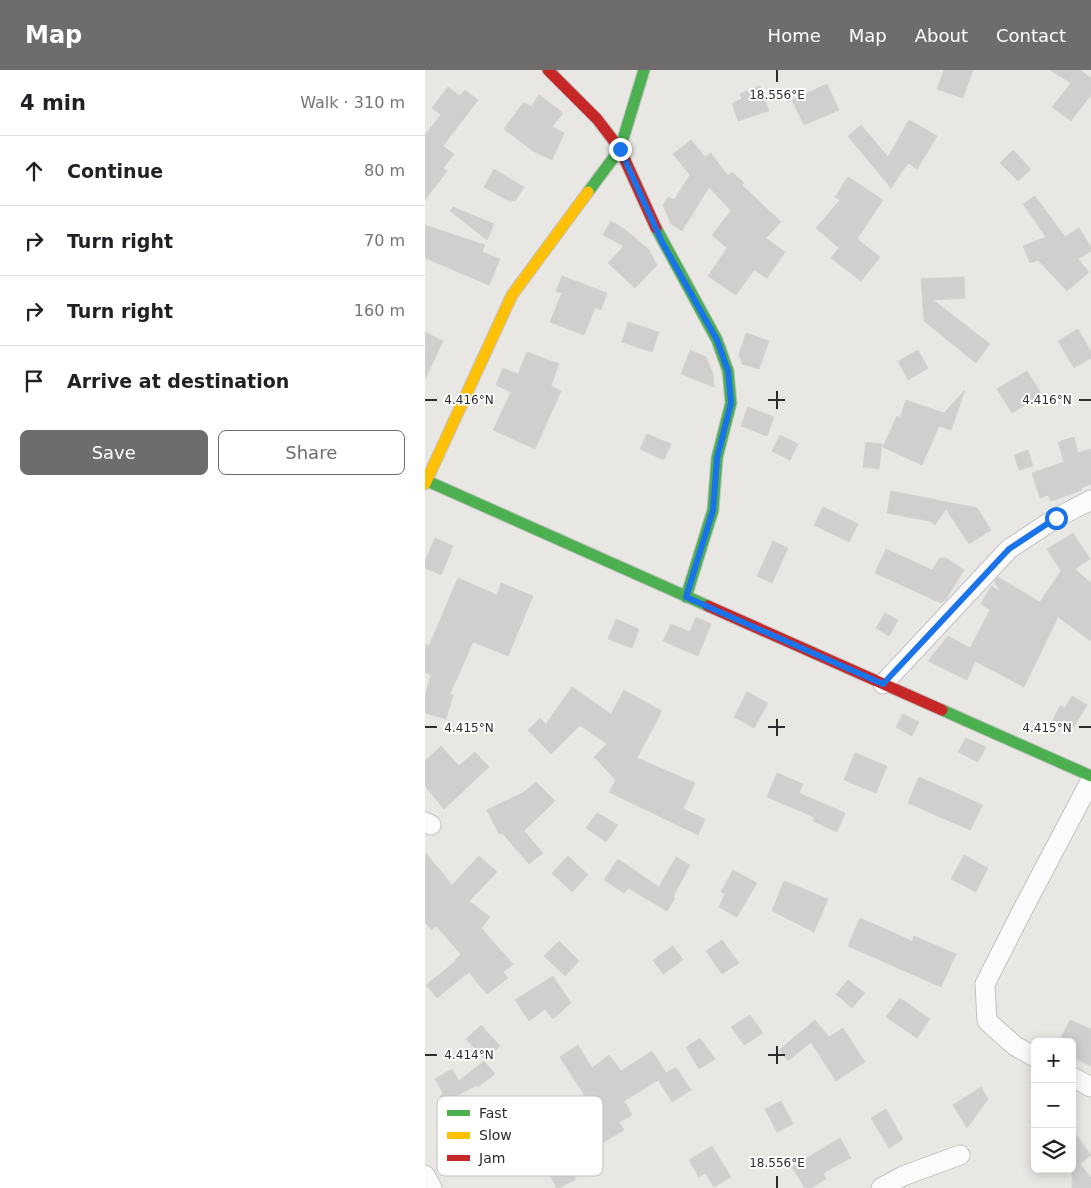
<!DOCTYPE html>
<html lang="en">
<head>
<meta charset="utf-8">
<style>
	:root { --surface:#fff; --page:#f6f6f6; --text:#202124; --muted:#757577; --line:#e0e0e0; --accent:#6e6d6c }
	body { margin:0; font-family:"DejaVu Sans",sans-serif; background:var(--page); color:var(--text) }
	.controls { position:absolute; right:15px; bottom:15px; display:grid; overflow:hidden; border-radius:8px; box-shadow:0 2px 12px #0003 }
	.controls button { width:45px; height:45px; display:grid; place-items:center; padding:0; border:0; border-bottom:1px solid var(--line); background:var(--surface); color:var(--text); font:25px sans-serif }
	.stop { position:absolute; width:15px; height:15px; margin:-11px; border:4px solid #1a73e8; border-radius:50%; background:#fff }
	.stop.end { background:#1a73e8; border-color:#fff; box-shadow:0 1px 5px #0008 }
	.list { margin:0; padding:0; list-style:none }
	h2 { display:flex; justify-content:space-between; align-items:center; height:65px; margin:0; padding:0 20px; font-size:21px }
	h2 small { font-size:16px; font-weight:400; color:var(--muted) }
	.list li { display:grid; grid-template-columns:32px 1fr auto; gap:15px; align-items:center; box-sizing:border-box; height:70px; padding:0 20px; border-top:1px solid var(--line) }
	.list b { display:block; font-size:19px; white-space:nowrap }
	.list em { font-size:16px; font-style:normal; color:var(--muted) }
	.actions { display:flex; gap:10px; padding:15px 20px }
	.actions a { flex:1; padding:11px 0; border:1px solid var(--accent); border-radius:8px; text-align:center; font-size:18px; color:var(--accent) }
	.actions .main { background:var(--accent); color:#fff }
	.icon { flex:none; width:28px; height:28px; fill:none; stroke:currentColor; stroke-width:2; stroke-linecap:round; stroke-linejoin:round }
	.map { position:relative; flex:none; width:666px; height:1118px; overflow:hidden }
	header { display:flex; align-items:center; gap:30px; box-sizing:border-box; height:70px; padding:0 25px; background:var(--accent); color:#fff }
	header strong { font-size:24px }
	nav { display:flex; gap:28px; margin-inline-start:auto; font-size:18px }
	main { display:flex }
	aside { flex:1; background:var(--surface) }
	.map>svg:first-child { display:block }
	.building { fill:#d1cfcd; stroke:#d4d3d0 }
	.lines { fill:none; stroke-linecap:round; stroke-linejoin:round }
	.street-casing { stroke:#c2c2c2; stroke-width:21 }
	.fast-casing { stroke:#c2c2c2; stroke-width:13 }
	.slow-casing { stroke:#c2c2c2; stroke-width:13 }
	.jam-casing { stroke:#c2c2c2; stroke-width:13 }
	.street { stroke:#fcfbfb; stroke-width:19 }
	.fast { stroke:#4caf50; stroke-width:11 }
	.slow { stroke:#ffc107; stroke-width:11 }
	.jam { stroke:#c62828; stroke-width:11 }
	.route { stroke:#1a73e8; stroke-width:6 }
	.ticks { fill:none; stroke:#2c2c2c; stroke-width:2 }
	.key { fill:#fff; stroke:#c0c0c0; stroke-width:1 }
	.key-label { font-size:14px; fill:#2c2c2c }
	.ticks-label { font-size:12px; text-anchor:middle; fill:#2c2c2c; stroke:#fff; stroke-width:4; stroke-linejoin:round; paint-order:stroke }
</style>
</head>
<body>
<header>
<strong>Map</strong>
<nav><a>Home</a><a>Map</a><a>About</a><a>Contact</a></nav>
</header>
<main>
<aside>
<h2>4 min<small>Walk · 310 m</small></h2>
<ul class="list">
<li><svg class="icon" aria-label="ahead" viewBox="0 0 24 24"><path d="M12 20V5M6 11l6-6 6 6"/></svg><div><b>Continue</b></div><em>80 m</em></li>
<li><svg class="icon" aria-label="right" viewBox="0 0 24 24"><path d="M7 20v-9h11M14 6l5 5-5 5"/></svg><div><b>Turn right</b></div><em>70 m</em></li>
<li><svg class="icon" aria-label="right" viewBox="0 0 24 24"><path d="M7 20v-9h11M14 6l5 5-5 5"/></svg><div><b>Turn right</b></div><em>160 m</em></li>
<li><svg class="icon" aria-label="arrive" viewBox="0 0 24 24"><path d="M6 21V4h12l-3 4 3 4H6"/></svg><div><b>Arrive at destination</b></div></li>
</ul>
<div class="actions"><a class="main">Save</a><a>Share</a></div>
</aside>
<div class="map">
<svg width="666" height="1118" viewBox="0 0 666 1118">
	<rect width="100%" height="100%" fill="#e9e7e4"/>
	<path class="building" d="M519 0H548L538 28 512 19Z
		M625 0H655L666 8V25L646 51 627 37 646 13Z
		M402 14 414 40 379 55 367 30Z
		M335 16 344 41 313 51 307 33 317 29 315 24Z
		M23 17 35 26 40 20 53 30 18 76 29 84 18 98 22 101 0 130V65L16 45 7 38Z
		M114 25 138 43 127 57 139 63 127 90 108 81 79 59 99 32 106 37Z
		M484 50 512 66 492 99 483 93 466 118 423 66 436 55 463 87Z
		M266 70 280 87 286 83 303 106 307 102 319 113 317 115 356 152 341 168 360 182 342 208 329 200 311 225 283 206 302 178 287 165 306 141 284 117 257 161 246 154 238 135 243 127 249 130 265 105 248 84Z
		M588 80 606 99 593 111 575 93Z
		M69 99 99 117 90 131H84L59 117Z
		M423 107 458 130 432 169 455 187 436 211 406 188 414 178 391 158 415 130 410 127Z
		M610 126 640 167 654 158 666 177V181L653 189 664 202 642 221 613 190 605 193 598 176 621 167 598 134Z
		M28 137 69 154 62 170 25 141Z
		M186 151 202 161 224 180 232 195 210 218 183 193 199 176 178 165Z
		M0 155 60 175 57 182 75 189 64 215 0 188Z
		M137 206 182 223 176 240 170 238 159 265 125 252 137 223 131 221Z
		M539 207 540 228 508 230 565 274 551 293 499 251 496 209Z
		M203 252 234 262 227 282 197 272Z
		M653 259 666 282V288L649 298 633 271Z
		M0 262 18 271 0 309Z
		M321 263 344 271 334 299 317 294 314 284Z
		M265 280 281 287 288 304 289 317 256 304Z
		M493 280 503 298 483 310 473 291Z
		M102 282 134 294 126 316 136 321 110 379 68 360 86 322 71 315 78 298 93 304Z
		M602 301 617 325 587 343 572 319Z
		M540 320 526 360 514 356 497 395 458 377 472 346 475 348 481 330 519 343Z
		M323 337 349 347 342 366 316 356Z
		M222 364 246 374 239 390 215 379Z
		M355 365 373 374 365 390 347 381Z
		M649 367 653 383 666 379V414L656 418 657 420 626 431 623 425 615 428 607 403 639 392 633 372Z
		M441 372 457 374 454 399 438 397Z
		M603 380 608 396 594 400 589 385Z
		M466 421 552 438 566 460 544 474 521 439 510 455 505 451 462 443Z
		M398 437 433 454 424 472 389 455Z
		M648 463 665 489 650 499 666 513V571L633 547 599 617 550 591 542 610 503 591 523 566 545 578 565 540 556 534 566 516 576 522 569 511 573 507 615 532 636 501 622 479Z
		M10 468 28 476 16 505 0 498V491Z
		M348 471 363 478 347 513 332 506Z
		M461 479 507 500 515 488H521L539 500 521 529 516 533 450 503Z
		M33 508 72 525 76 513 108 526 83 586 48 572 25 624 28 625 21 649 0 643V625L6 605 0 602V574L4 576Z
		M460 543 473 550 464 566 451 558Z
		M271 547 286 554 273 586 238 571 246 554 265 562Z
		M191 549 214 559 207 578 183 569Z
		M147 617 186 644 199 620 237 641 212 688 270 713 258 739 280 749 273 765 184 722 191 710 169 687 182 674 155 655 126 684 103 660 115 648 121 654Z
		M322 622 343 633 329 658 309 647Z
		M647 626 662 635 646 661 627 652 635 636 640 638Z
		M478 644 494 652 487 666 471 657Z
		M541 668 561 677 553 692 533 682Z
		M16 676 34 696 50 682 64 697 19 739 0 716V691Z
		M430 683 462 696 451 723 419 710Z
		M352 703 378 714 374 723 420 743 412 762 388 751 389 747 342 727Z
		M494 707 558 735 545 760 483 733Z
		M111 712 130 731 99 761 118 783 104 794 77 763 74 764 62 740 99 722Z
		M172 743 193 755 181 772 161 758Z
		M0 782 27 815 54 786 72 802 44 831 65 847 56 858 88 894 78 902 83 908 62 924 44 902 12 928 1 915 31 891 30 890 36 884 11 856 7 860 0 852Z
		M539 785 563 798 551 822 526 809Z
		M143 786 163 805 147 822 127 803Z
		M251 787 265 795 248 827 250 828 242 841 203 818 199 823 179 810 193 789 234 817Z
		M308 800 332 813 312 847 294 837 300 824 296 822Z
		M359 811 403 829 389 862 347 841Z
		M435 848 487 871 489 866 531 884 516 917 423 876Z
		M297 870 314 893 297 904 281 881Z
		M134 871 154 891 140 906 119 886Z
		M248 876 258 890 238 904 228 890Z
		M128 906 146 933 128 949 120 939 104 951 90 930Z
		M423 910 440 923 427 938 411 924Z
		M475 928 505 949 492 968 461 947Z
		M325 945 338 963 319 975 306 957Z
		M390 950 404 967 418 958 440 992 411 1011 386 972 363 991 354 980Z
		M645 950 666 959V996L647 987V972H634Z
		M56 955 75 976 60 990 41 969Z
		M275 968 290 989 274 999 261 977Z
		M153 975 167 998 184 985 196 1001 227 981 241 1003 251 997 266 1020 247 1032 233 1010 199 1031 207 1045 194 1052 199 1060 175 1074 158 1046 127 1067 151 1109 134 1118H132L110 1079 91 1090 82 1076 79 1077 77 1074 53 1086 39 1061 58 1050 60 1054 84 1041 86 1044 98 1037 110 1060 160 1026 135 987Z
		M59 991 70 1004 53 1017 52 1015 19 1033 15 1026 18 1023 10 1009 27 999 34 1011Z
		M556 1017 563 1029 542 1058 528 1035Z
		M356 1031 368 1054 352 1062 340 1039Z
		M461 1039 478 1069 464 1078 446 1048Z
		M647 1059 666 1085 655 1094 666 1108V1118H647Z
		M415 1068 426 1088 398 1103 401 1109 386 1118H380L367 1097Z
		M287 1076 306 1107 289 1117 280 1103 274 1107 264 1090Z"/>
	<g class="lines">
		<defs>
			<path id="street" d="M458 614 584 479 631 448 666 430
				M0 752 6 755
				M610 987 590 976 562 951 560 914 597 841 666 710
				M647 1007 666 1017
				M0 1105 7 1118
				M456 1118 478 1106 535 1085"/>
			<path id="fast" d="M163 122 195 79 219 0
				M231 158 292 270 303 301 306 333 292 388 288 440 261 527
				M0 410 283 536
				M517 640 666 706"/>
			<path id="slow" d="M0 414 87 225 163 122"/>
			<path id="jam" d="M123 0 172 49 195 79 231 158
				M283 536 517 640"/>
		</defs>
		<use href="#street" class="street-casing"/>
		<use href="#fast" class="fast-casing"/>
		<use href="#slow" class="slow-casing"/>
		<use href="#jam" class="jam-casing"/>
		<use href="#street" class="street"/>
		<use href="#fast" class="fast"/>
		<use href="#slow" class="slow"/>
		<use href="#jam" class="jam"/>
	</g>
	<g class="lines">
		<path class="route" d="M195 79 237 172 292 270 303 301 306 333 292 388 288 440 261 527 458 614 584 479 631 448"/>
	</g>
	<path class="ticks" d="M352 0V12M352 321V339M0 330H12M343 330H360M654 330H666M352 649V666M0 657H12M343 657H360M654 657H666M352 976V994M0 985H12M343 985H360M352 1106V1118"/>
	<rect x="12" y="1026" width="166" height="80" rx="8" class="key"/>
	<rect x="22" y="1040" width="23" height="6" fill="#4caf50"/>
	<rect x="22" y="1062" width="23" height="7" fill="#ffc107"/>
	<rect x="22" y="1085" width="23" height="6" fill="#c62828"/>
	<g class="key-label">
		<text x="54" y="1048">Fast</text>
		<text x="54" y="1070">Slow</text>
		<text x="54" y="1093">Jam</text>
	</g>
	<g class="ticks-label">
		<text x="352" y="29">18.556°E</text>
		<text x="44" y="334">4.416°N</text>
		<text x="622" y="334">4.416°N</text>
		<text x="44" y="662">4.415°N</text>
		<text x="622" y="662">4.415°N</text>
		<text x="44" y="989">4.414°N</text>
		<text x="352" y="1097">18.556°E</text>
	</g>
</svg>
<div class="controls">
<button>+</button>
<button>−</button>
<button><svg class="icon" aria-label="layers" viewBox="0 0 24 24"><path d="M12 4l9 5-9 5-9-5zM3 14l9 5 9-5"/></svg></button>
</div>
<div class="stop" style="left:631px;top:448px"></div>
<div class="stop end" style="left:195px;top:79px"></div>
</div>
</main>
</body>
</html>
